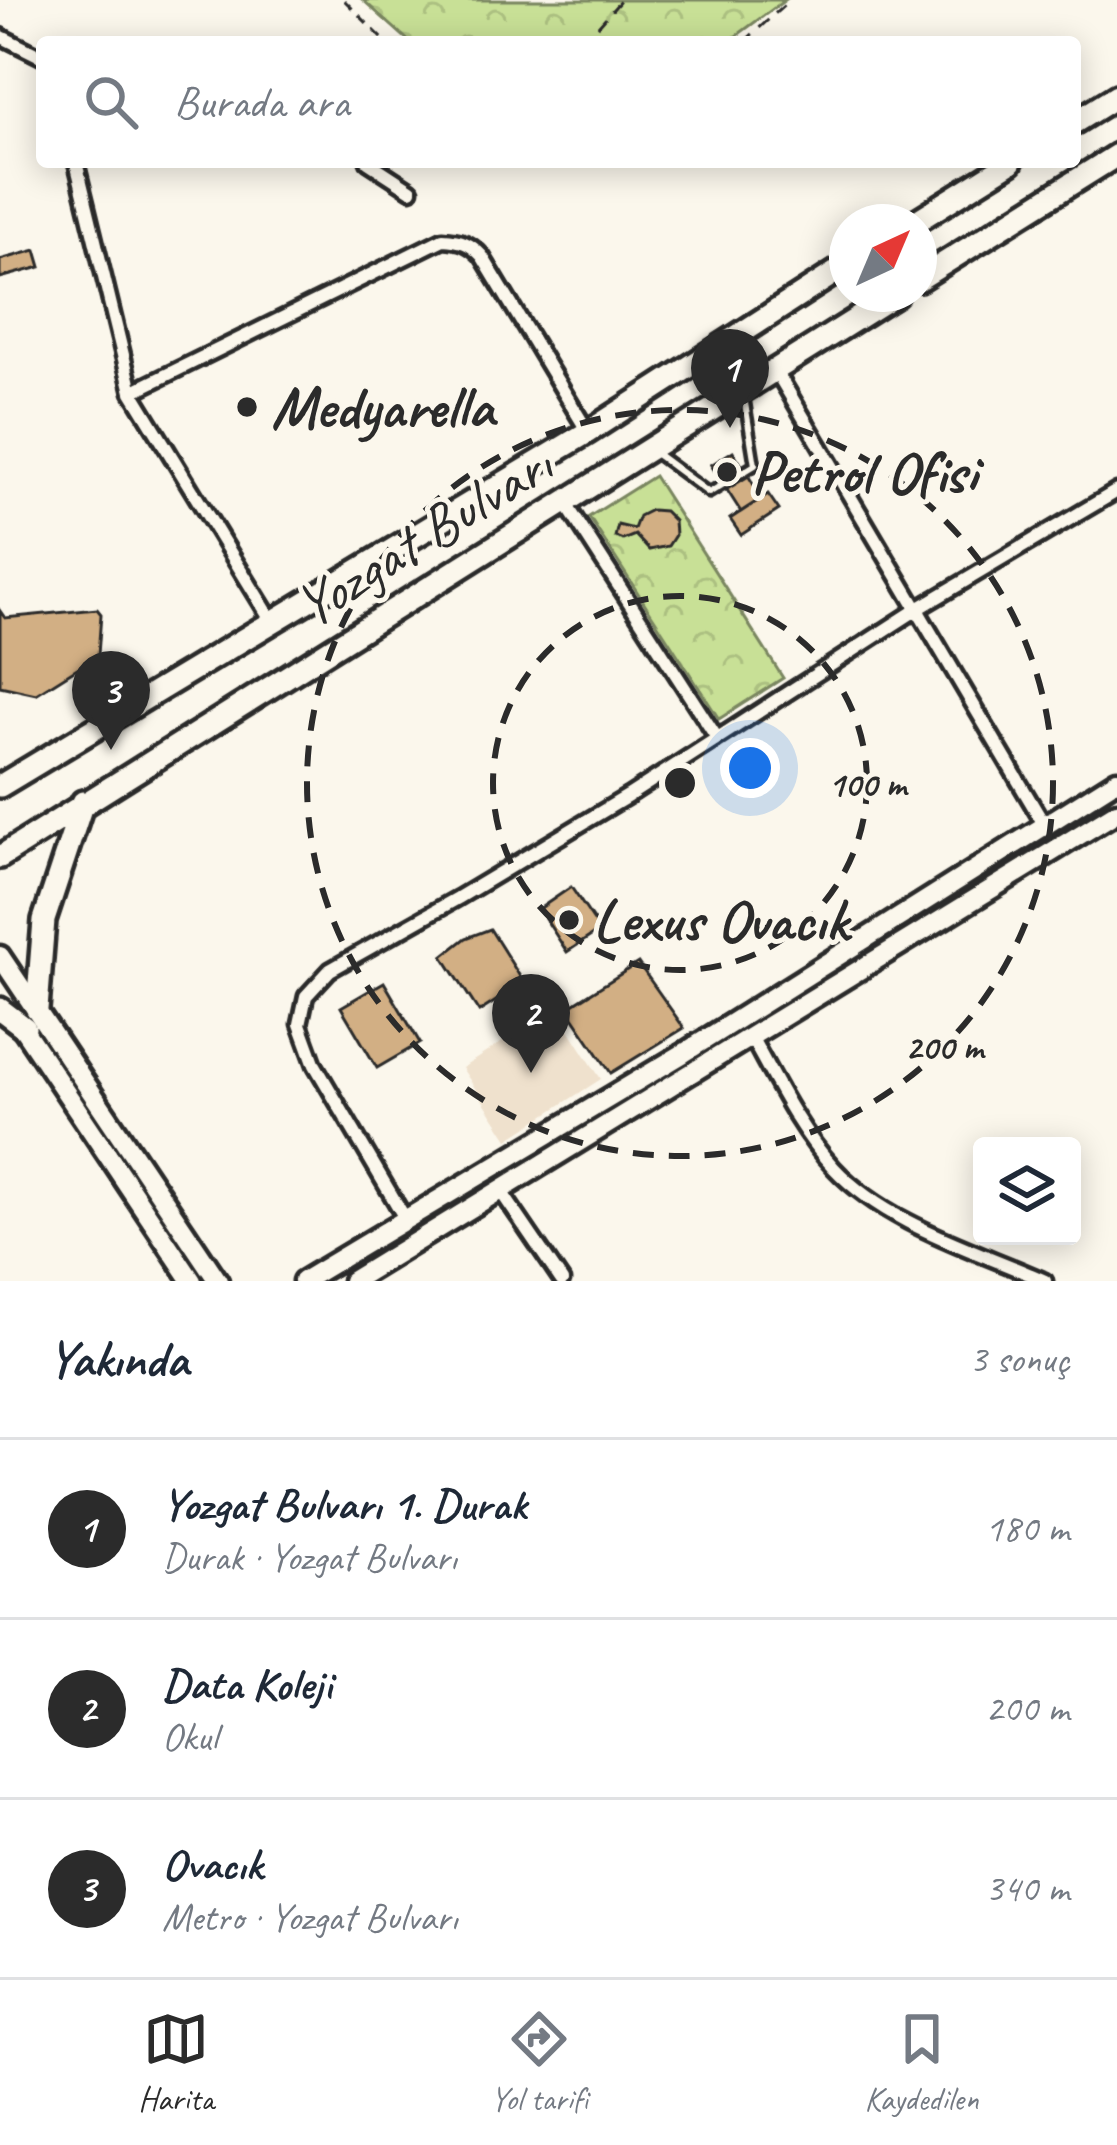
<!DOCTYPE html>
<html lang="tr">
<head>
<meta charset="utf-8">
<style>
	:root { --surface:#fff; --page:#f6f6f7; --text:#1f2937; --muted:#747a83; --line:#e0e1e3; --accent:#2b2b2b }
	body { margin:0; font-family:Caveat,sans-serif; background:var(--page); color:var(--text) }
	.controls { position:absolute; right:36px; bottom:36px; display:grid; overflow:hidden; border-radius:12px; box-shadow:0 6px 30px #0003 }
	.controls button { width:108px; height:108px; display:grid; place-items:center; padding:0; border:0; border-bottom:3px solid var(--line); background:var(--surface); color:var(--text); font:60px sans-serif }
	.compass { position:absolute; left:829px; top:204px; width:108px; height:108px; border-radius:50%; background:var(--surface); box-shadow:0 6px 30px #0003; rotate:44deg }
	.you { position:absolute; left:750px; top:768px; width:42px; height:42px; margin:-30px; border:9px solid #fff; border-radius:50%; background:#1a73e8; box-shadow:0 0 0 18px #1a73e833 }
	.badge { display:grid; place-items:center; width:78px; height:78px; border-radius:50%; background:var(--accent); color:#fff; font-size:39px; font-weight:700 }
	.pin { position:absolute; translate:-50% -99px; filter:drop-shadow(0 3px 6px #0008) }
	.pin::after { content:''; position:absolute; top:63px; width:42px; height:36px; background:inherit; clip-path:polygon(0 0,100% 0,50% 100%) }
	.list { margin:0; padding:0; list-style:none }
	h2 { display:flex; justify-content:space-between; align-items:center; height:156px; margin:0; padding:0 48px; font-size:51px }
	h2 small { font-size:39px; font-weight:400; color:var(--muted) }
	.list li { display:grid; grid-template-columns:78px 1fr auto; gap:36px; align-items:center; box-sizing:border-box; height:180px; padding:0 48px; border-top:3px solid var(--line) }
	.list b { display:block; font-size:45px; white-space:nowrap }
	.list p { margin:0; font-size:39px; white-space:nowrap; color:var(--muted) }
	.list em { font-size:39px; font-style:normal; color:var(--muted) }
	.icon { flex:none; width:66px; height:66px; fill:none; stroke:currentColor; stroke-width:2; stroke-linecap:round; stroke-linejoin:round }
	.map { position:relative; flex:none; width:1117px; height:1281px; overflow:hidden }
	.search { position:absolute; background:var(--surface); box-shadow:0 6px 30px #0003; left:36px; right:36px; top:36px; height:132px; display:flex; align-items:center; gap:30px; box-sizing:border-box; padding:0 42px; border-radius:12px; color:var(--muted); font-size:45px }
	.sheet { height:696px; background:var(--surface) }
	nav { display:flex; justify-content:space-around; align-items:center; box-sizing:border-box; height:168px; border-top:3px solid var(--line); background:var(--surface); font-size:33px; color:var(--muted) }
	nav a { display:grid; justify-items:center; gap:6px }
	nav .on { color:var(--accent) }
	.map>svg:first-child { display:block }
	.built { fill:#efe1cd }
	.park { fill:url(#park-crowns); stroke:#7a8660; stroke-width:3 }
	.building { fill:#d2af84; stroke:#2b2b2b; stroke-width:3 }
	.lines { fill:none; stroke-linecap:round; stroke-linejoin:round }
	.service-casing { stroke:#2b2b2b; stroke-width:15 }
	.minor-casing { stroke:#2b2b2b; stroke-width:21 }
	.secondary-casing { stroke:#2b2b2b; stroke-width:27 }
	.primary-casing { stroke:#2b2b2b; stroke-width:30 }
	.path { stroke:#2b2b2b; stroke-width:3; stroke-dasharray:12 9; stroke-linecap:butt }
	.service { stroke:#fbf7ec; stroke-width:6 }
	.minor { stroke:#fbf7ec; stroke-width:12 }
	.secondary { stroke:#fbf7ec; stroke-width:18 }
	.primary { stroke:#fbf7ec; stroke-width:21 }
	.ring { fill:none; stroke:#2b2b2b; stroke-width:6; stroke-dasharray:21 15 }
	.poi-dot { fill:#2b2b2b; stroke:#fbf7ec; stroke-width:4.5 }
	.labels { text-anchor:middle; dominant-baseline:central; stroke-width:10; stroke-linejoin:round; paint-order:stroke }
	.poi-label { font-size:60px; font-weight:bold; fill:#2b2b2b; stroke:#fbf7ec; text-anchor:start }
	.street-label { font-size:60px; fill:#2b2b2b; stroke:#fbf7ec }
	.centre { fill:#2b2b2b; stroke:#fbf7ec; stroke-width:6 }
	.ring-label { font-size:36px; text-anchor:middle; font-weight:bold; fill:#2b2b2b; stroke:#fbf7ec; stroke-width:10; stroke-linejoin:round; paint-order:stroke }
</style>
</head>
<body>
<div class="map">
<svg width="1117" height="1281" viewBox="0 0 1117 1281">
	<defs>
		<pattern id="park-crowns" width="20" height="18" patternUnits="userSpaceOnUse" patternTransform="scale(3)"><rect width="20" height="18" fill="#c8e096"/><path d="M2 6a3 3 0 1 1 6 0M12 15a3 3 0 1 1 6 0" fill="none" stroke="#acc081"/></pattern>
	</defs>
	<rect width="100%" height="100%" fill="#fbf7ec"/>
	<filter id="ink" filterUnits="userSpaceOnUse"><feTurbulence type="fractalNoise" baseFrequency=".00833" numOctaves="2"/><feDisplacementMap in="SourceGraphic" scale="24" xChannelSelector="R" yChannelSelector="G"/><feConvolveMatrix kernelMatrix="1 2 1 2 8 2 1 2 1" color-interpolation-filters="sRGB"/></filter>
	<g filter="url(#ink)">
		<path class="built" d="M555 1008 601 1079 508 1139 462 1068Z"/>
		<path class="park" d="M363 0H785L728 42H410Z
			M654 476 783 678 719 719 589 517Z"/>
		<path class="building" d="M36 250 41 267 0 278V260Z
			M733 451 762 498 741 512 711 465Z
			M768 494 779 510 741 535 730 519Z
			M651 510 664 511 674 521 675 535 668 546 649 550 635 535 623 540 615 537 618 525 634 529 639 516Z
			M97 609 101 614 98 655 36 694 0 686V611L5 618Z
			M571 887 600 930 567 952 539 909Z
			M490 929 524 983 479 1012 443 956 466 938Z
			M638 963 684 1028 611 1073 567 1008Z
			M384 982 420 1043 377 1068 341 1007Z"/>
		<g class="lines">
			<defs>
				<path id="service" d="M655 453 709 493 755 465 744 397"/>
				<path id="minor" d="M0 36 42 57
					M76 162 132 392 272 621
					M368 162 411 190
					M776 371 1045 826
					M132 392 443 239C461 240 470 243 482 256L588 432
					M566 504 717 738
					M750 1035C775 1080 799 1130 834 1168 887 1225 976 1250 1045 1281
					M500 1190 562 1281
					M406 1220 315 1065 300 1024 306 996 330 970 458 898 628 796 919 608 1117 491"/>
				<path id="secondary" d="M0 956 218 1281
					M18 1021 192 1281
					M303 1281 684 1053 1117 780
					M352 1281 1117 812"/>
				<path id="primary" d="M1075 122 1117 96
					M915 222 1011 162
					M919 279 1117 155
					M0 786 588 432 847 265
					M0 857 896 294
					M0 1009 25 1028
					M37 1009 44 920 83 802"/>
			</defs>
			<use href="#service" class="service-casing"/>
			<use href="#minor" class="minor-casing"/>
			<use href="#secondary" class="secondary-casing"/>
			<use href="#primary" class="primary-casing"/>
			<path class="path" d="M344 0 386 42
				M584 42 621 0
				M744 42 790 0"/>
			<use href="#service" class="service"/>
			<use href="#minor" class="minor"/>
			<use href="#secondary" class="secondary"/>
			<use href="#primary" class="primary"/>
		</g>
	</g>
	<g class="ring">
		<circle cx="680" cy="783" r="187"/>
		<circle cx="680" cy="783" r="373"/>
	</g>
	<g class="poi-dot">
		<circle cx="247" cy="407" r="12"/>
		<circle cx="727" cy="472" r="12"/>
		<circle cx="569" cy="920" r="12"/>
	</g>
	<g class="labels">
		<g class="poi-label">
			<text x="271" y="407">Medyarella</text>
			<text x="751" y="472">Petrol Ofisi</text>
			<text x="593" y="920">Lexus Ovacık</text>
		</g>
		<g class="street-label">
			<text transform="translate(423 535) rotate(-32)">Yozgat Bulvarı</text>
		</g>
	</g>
	<circle cx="680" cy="783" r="18" class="centre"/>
	<g class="ring-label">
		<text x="867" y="796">100 m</text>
		<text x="944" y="1059">200 m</text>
	</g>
</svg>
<div class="controls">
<button><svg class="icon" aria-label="layers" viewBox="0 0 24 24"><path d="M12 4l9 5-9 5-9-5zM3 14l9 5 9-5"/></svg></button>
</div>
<svg class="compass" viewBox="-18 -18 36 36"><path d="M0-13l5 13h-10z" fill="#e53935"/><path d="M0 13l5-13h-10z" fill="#747a83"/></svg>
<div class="you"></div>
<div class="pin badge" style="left:730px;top:428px">1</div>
<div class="pin badge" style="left:531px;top:1073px">2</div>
<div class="pin badge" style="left:111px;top:750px">3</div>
<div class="search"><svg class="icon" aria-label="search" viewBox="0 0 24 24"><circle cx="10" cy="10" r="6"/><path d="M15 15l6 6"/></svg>Burada ara</div>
</div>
<section class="sheet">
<h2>Yakında<small>3 sonuç</small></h2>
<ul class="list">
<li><span class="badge">1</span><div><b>Yozgat Bulvarı 1. Durak</b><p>Durak · Yozgat Bulvarı</p></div><em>180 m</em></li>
<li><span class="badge">2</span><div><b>Data Koleji</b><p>Okul</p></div><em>200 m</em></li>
<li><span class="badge">3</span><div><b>Ovacık</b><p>Metro · Yozgat Bulvarı</p></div><em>340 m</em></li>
</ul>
</section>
<nav>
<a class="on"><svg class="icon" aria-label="map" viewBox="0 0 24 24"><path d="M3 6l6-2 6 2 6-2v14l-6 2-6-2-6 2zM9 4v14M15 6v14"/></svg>Harita</a>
<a><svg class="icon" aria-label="directions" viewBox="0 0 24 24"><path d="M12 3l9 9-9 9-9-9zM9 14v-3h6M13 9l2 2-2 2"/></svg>Yol tarifi</a>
<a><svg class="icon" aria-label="saved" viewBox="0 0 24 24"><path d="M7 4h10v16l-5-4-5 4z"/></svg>Kaydedilen</a>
</nav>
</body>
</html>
